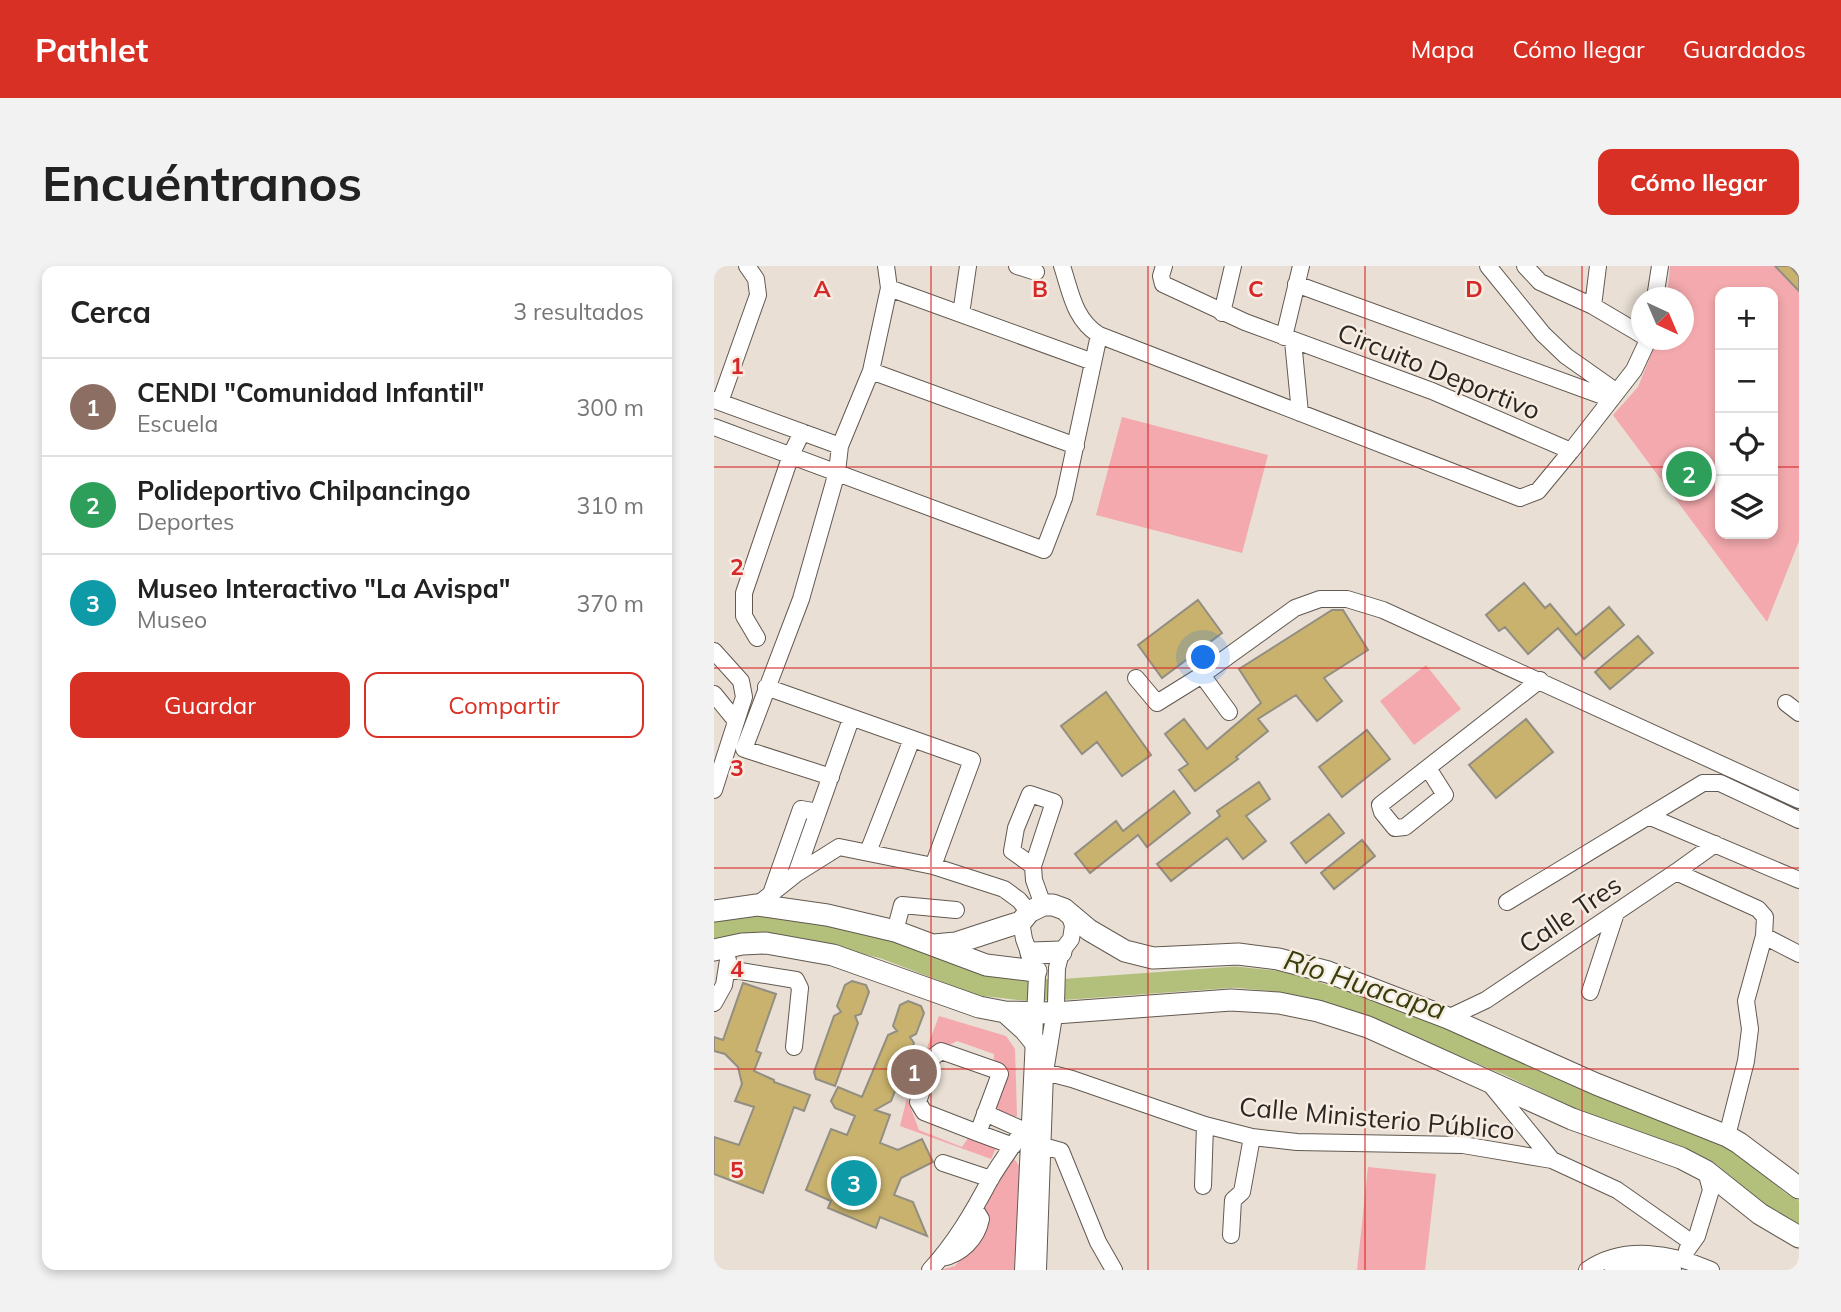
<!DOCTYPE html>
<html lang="es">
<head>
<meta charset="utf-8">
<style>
	:root { --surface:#fff; --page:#f2f2f2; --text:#222; --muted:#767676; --line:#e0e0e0; --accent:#d93025 }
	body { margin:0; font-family:Mulish,sans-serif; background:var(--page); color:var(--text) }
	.controls { position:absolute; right:21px; top:21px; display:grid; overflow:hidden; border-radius:14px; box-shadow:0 4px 10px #0003 }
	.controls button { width:63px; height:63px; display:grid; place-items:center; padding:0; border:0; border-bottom:2px solid var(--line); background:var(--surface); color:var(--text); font:35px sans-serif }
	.compass { position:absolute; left:917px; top:21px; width:63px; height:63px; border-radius:50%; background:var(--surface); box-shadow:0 4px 10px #0003; rotate:136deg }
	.you { position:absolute; left:490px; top:392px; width:24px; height:24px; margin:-18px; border:5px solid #fff; border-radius:50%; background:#1a73e8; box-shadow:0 0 0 10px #1a73e833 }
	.badge { display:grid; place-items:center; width:46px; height:46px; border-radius:50%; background:var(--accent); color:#fff; font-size:23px; font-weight:700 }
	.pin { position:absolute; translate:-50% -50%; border:4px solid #fff; box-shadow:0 2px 7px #0006 }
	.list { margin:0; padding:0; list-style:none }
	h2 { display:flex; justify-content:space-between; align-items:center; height:91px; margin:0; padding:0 28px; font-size:30px }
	h2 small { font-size:23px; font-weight:400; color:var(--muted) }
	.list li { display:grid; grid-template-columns:46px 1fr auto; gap:21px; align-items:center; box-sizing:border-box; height:98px; padding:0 28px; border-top:2px solid var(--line) }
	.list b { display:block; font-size:26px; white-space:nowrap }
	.list p { margin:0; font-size:23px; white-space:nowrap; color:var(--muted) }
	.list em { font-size:23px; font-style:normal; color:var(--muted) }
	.actions { display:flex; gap:14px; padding:21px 28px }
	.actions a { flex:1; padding:16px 0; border:2px solid var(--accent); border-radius:14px; text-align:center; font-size:24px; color:var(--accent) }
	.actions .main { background:var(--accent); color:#fff }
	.icon { flex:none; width:38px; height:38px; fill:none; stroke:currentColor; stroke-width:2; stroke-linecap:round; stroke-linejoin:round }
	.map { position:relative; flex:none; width:1085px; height:1004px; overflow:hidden; border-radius:14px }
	header { display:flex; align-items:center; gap:42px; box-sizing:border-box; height:98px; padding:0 35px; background:var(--accent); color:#fff }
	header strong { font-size:33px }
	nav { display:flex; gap:38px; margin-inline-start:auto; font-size:24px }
	.intro { display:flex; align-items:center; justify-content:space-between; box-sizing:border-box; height:168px; padding:0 42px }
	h1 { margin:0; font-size:49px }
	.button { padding:18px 32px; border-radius:14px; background:var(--accent); color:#fff; font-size:24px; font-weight:700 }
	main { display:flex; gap:42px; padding:0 42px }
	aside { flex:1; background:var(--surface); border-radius:14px; box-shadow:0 4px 10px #0003 }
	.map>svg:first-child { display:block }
	.green { fill:#f3a9ad; fill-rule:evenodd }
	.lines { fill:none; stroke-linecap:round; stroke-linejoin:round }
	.river { stroke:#b2c07c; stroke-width:21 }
	.building { fill:#c8b26d; stroke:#928e82; stroke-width:2 }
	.minor-casing { stroke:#625950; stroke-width:18 }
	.major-casing { stroke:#625950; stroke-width:23 }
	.minor { stroke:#fff; stroke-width:16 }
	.major { stroke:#fff; stroke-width:21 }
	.grid { fill:none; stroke:#d62828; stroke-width:2; stroke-opacity:0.55 }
	.labels { text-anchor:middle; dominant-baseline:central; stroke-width:5; stroke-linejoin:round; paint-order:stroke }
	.street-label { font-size:26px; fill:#2a2622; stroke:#f7ece2 }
	.water-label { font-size:28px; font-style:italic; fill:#373f0b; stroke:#f7ece2 }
	.grid-label { font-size:23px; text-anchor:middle; font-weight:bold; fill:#d62828; stroke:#f7ece2; stroke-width:5; stroke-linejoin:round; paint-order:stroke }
</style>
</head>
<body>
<header>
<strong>Pathlet</strong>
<nav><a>Mapa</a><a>Cómo llegar</a><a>Guardados</a></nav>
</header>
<div class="intro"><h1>Encuéntranos</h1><a class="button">Cómo llegar</a></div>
<main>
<aside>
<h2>Cerca<small>3 resultados</small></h2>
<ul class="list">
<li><span class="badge" style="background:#8d6e63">1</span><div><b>CENDI &quot;Comunidad Infantil&quot;</b><p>Escuela</p></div><em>300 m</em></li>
<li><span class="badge" style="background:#2e9e5b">2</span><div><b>Polideportivo Chilpancingo</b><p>Deportes</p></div><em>310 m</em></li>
<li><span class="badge" style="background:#0f9aa8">3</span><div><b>Museo Interactivo &quot;La Avispa&quot;</b><p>Museo</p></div><em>370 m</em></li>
</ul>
<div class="actions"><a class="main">Guardar</a><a>Compartir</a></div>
</aside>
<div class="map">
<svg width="1085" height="1004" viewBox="0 0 1085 1004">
	<rect width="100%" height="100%" fill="#e9dfd4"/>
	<path class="green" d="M956 0H1085V275L1053 356 899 149 924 121 943 74H970V32L953 31ZM1006 26H1059V268H1006Z
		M408 151 554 189 528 287 382 249Z
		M712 399 747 443 700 479 666 435Z
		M225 750 292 770 301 783 303 850 296 853 277 844 280 788 243 775 228 783 211 787Z
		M193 832 205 864 248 881 254 872 282 882 277 893 186 860Z
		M297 889 307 902 300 1004H226L241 1000 269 962V939Z
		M654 901 722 908 711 1004H643Z"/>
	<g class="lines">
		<path class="river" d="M0 663 26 658H58L109 667 169 682 266 719 310 724 356 723 521 711 570 716 679 751 794 799 876 838 989 879 1010 891 1066 936 1085 947"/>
	</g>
	<path class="building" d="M1061 0H1076L1085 10V25Z
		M810 317 831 342 836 338 862 369 895 341 910 359 870 393 844 362 814 388 791 361 785 365 772 349Z
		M484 334 508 367 448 412 424 379Z
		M618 344H629L654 384 610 412 628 435 603 455 582 429 544 453 554 465 522 491 524 493 481 525 465 504 474 498 451 468 470 453 493 483 547 437 525 403Z
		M924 370 939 387 896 423 881 406Z
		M392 426 437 489 408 510 383 476 368 488 347 460Z
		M812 453 839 486 782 532 755 499Z
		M653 464 676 493 628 531 605 501Z
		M545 516 556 533 532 550 552 575 529 593 513 572 457 615 443 598 506 550 503 545Z
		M460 525 476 547 433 581 424 569 376 607 361 588 402 555 409 565Z
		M615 548 630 567 592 597 577 577Z
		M648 574 661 590 620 623 607 607Z
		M138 715 152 719 155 726 147 748 141 750 144 757 121 820 102 813 100 806 120 750 127 746 123 740 131 719Z
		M29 717 62 728 42 785 47 787 40 805 60 814V816L96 829 90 845 80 841 49 927 0 908V871L25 879 40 841 21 835 28 818 24 801 11 788 0 785V771L9 774Z
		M194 735 207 740 210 747 202 768 196 771 200 777 177 835 161 844 176 849 166 877 184 884 208 873 219 896 187 912 180 929 199 936 213 970 166 951 162 962 114 942 117 935 92 924 117 863 133 869 141 850 121 842 117 835 124 821 148 831 174 769 183 765 179 760 186 739Z"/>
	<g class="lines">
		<defs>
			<path id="minor" d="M303 0 322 6
				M348 0C357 27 360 53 385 69L806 232 824 225 857 185 920 104 934 74
				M450 0 447 10 449 18 531 56 718 125 857 185
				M774 0 829 68 852 90 903 126
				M811 0 826 16 879 40 928 69
				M582 18 897 133
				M175 22 379 96
				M941 32 946 0
				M879 40 884 0
				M508 47 519 0
				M247 48 254 0
				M570 71 587 0
				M579 75 586 147
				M157 105 362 180
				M0 134 126 180
				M6 136 44 29 42 13 33 0
				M0 161 330 284 350 232 385 69
				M43 372 30 350V327L77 189 88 166
				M0 385 27 415 30 431 0 524
				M488 409 515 446
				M422 412 443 437 488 409 581 342 606 333H633L669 344 1085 534
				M52 421 258 494 219 600
				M0 428 22 455
				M1072 437 1085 447
				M714 502 731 529 691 561 681 562 668 546 666 539 826 414
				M117 511 30 483 87 333 123 206 126 180 157 105 175 22 172 0
				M934 550 1085 614
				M154 586 198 473
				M319 600 298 585 302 562 316 528 340 536 319 600 320 614 329 639
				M962 606 1044 643 1051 651 1050 670 1032 735 1036 763 1032 795 1013 870
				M82 608 137 453
				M58 625 87 543 104 546
				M793 636 989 517H1006L1085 554
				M43 639 82 608 125 581 219 600 290 623 305 634 315 646
				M307 656 310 673 323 709 309 1004
				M181 665 188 639 242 644
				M1050 670 1085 688
				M14 703 82 714 86 722 80 781
				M876 726 902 647
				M0 737 10 719 14 694
				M734 752 772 734 962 606 1001 578
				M227 785 284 805 286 808 264 867 210 846 204 836 219 791Z
				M331 806 358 813 491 859 538 871 583 876 749 879 838 894 903 924 977 976
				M776 818 838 894
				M271 847 309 864
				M264 867 299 880
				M329 880 347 885 384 976 400 1004
				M229 897 277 913
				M489 920 491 859
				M517 969 519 934 528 926 538 871
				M973 984 983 970 997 924 992 905
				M228 992C247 988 263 973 267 953L261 943
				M216 1004C241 977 259 946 276 914 286 897 298 881 309 864L317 865
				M324 1004 331 806 342 738 343 702 347 686 357 673 359 660 356 650
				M873 1004C910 978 958 987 997 1004
				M899 1004C920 995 937 1000 959 1004"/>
			<path id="major" d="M0 645 43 639 113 649 181 665 272 699 322 705
				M220 679 242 677 291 661 307 656 315 646 329 639H339L350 643 375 664 411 685 439 692 524 688 564 693 614 706 734 752 882 818 1013 870 1025 877 1085 922
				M0 684 28 678 52 677 119 689 265 741 291 746 341 747 517 734 565 737 604 745 654 761 858 853 967 892 992 905 1046 948 1085 971
				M317 687 347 686
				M291 746 311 764 320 775"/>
		</defs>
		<use href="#minor" class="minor-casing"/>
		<use href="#major" class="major-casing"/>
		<use href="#minor" class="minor"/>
		<use href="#major" class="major"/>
	</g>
	<path class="grid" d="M217 0V1004M434 0V1004M651 0V1004M868 0V1004M0 201H1006M1059 201H1085M0 402H1085M0 602H1085M0 803H1085"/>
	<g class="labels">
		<g class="street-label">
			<text transform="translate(725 105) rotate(22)">Circuito Deportivo</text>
			<text transform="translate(856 648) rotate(-34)">Calle Tres</text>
			<text transform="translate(663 852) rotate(5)">Calle Ministerio Público</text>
		</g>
		<g class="water-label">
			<text transform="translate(651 718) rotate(18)">Río Huacapa</text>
		</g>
	</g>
	<g class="grid-label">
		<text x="108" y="31">A</text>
		<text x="326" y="31">B</text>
		<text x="542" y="31">C</text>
		<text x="760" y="31">D</text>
		<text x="23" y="108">1</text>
		<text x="23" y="309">2</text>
		<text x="23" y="510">3</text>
		<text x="23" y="711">4</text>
		<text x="23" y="912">5</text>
	</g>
</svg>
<div class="controls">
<button>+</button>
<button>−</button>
<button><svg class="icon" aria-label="locate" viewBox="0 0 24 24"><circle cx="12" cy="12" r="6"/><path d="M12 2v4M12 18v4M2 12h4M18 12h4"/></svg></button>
<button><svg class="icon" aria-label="layers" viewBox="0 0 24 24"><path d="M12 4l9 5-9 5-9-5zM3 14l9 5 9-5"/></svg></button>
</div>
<svg class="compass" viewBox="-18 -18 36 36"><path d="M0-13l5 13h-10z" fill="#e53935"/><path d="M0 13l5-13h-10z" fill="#767676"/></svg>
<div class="you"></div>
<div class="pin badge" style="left:200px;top:806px;background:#8d6e63">1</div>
<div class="pin badge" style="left:975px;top:208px;background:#2e9e5b">2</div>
<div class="pin badge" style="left:140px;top:917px;background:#0f9aa8">3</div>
</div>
</main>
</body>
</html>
